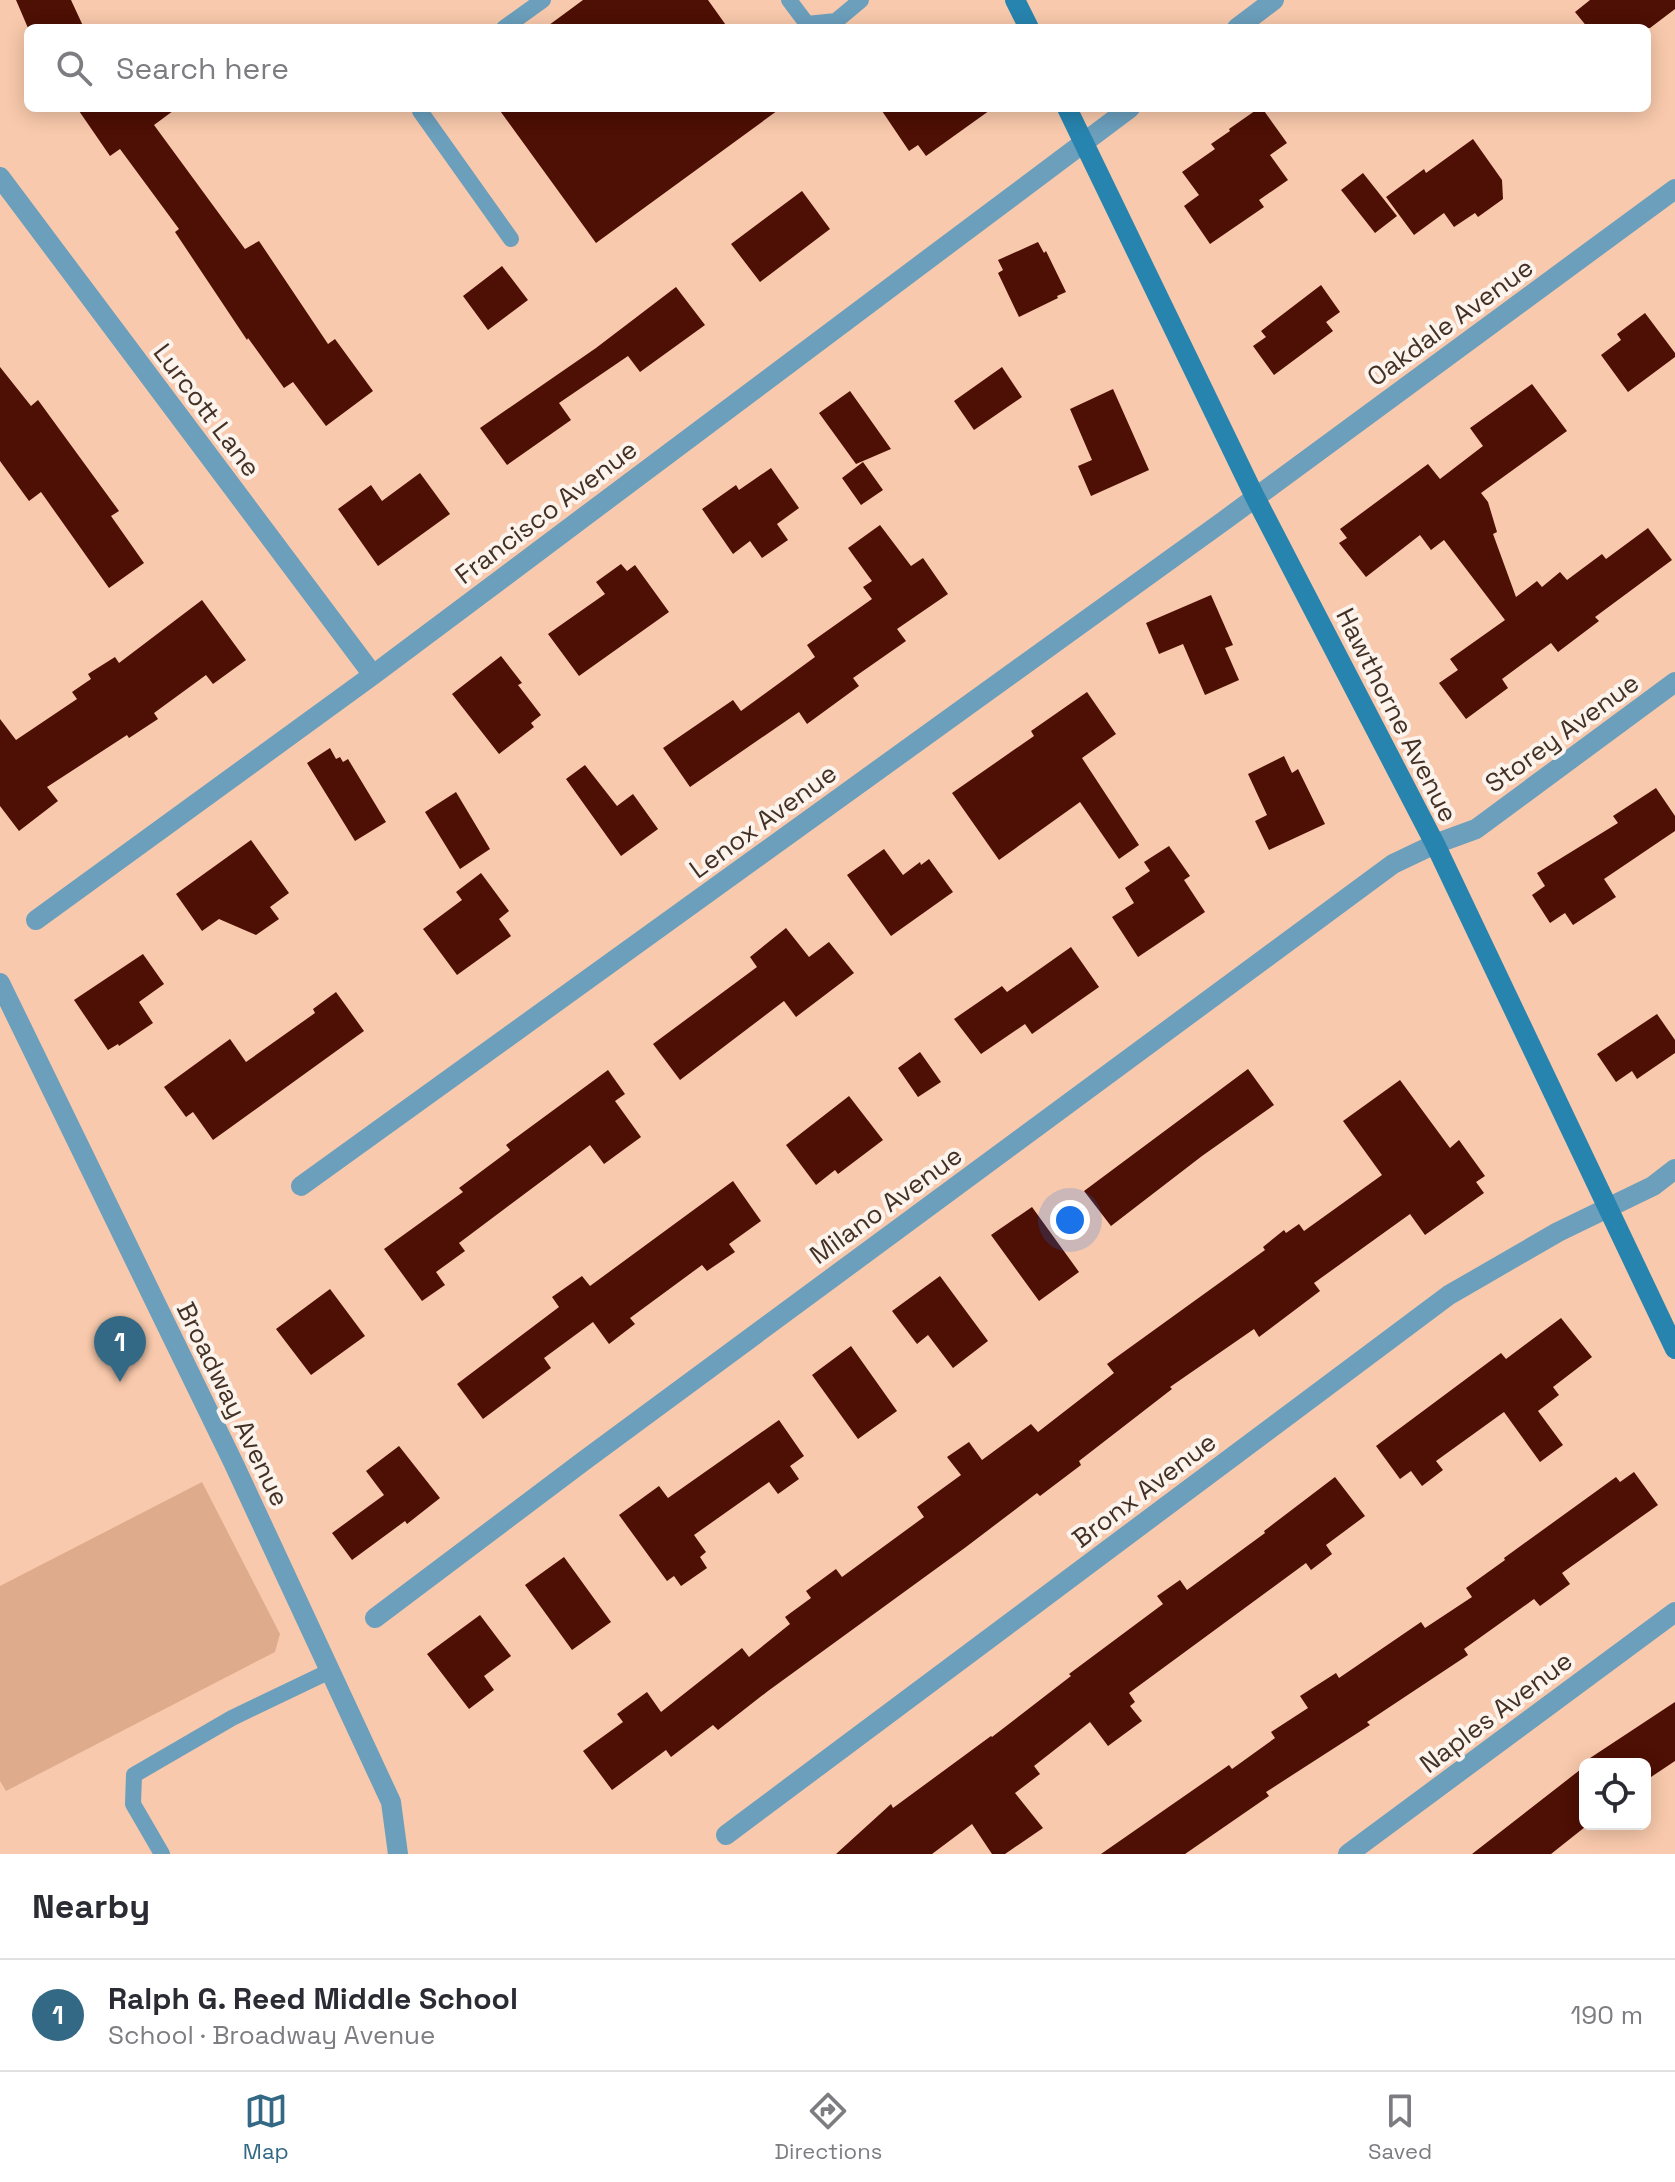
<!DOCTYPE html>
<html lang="en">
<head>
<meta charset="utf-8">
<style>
	:root { --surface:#fff; --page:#f2f2f3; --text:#2b2b33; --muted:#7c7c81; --line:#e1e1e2; --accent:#346985 }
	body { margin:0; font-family:"Space Grotesk",sans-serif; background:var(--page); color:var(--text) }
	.controls { position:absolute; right:24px; bottom:24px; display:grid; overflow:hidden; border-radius:12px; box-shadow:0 4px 20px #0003 }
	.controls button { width:72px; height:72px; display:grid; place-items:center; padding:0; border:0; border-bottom:2px solid var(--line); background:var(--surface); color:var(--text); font:40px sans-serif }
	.you { position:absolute; left:1070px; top:1220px; width:28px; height:28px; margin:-20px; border:6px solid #fff; border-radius:50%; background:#1a73e8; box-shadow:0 0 0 12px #1a73e833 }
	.badge { display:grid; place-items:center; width:52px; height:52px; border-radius:50%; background:var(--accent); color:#fff; font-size:26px; font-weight:700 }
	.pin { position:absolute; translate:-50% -66px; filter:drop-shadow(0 2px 4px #0008) }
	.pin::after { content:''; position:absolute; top:42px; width:28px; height:24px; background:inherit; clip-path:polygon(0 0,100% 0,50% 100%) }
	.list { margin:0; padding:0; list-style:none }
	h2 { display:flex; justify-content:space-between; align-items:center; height:104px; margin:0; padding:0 32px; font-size:34px }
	h2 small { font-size:26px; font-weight:400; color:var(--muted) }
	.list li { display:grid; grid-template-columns:52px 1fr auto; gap:24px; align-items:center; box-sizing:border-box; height:112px; padding:0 32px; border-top:2px solid var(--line) }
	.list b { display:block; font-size:30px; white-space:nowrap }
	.list p { margin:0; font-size:26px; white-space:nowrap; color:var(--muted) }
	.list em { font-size:26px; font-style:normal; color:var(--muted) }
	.icon { flex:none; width:44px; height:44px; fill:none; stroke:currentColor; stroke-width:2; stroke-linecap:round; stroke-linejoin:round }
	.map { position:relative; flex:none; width:1675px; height:1854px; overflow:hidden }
	.search { position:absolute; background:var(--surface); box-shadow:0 4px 20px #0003; left:24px; right:24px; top:24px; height:88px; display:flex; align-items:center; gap:20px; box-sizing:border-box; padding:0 28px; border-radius:12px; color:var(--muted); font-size:30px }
	.sheet { height:216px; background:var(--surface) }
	nav { display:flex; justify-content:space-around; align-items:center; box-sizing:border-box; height:112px; border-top:2px solid var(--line); background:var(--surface); font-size:22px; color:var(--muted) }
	nav a { display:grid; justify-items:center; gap:4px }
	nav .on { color:var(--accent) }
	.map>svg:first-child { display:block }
	.green { fill:#deab8c }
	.building { fill:#4e0f04 }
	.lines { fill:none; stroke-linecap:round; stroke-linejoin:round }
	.lane { stroke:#6b9fbc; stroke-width:16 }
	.street { stroke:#6b9fbc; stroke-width:20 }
	.secondary { stroke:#2784ae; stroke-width:20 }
	.labels { text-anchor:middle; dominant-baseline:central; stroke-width:8; stroke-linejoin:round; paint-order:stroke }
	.street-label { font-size:26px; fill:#433125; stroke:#fcf3ed }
</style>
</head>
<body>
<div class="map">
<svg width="1675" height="1854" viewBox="0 0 1675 1854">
	<rect width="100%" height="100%" fill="#f8c9ac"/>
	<path class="green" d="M202 1482 280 1634 275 1652 6 1791 0 1781V1586Z"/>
	<path class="building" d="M16 0H71L84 28H28Z
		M583 0H708L728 28H545Z
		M1590 0H1675V9L1650 28H1588L1575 12Z
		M77 108H177L154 125 245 249 259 241 328 344 335 339 373 391 326 426 293 382 284 388 248 338 247 340 175 232 179 229 120 149 110 156Z
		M498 108H781L596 243Z
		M880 108H993L926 156 918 145 909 151Z
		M1259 108H1262L1287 143 1270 155 1288 180 1259 200 1264 207 1210 244 1184 206 1199 195 1182 172 1215 149 1211 144 1230 131 1229 129Z
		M1473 139 1502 180 1503 199 1478 217 1475 213 1454 227 1444 213 1414 235 1386 197 1424 169 1426 173Z
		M1363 173 1397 216 1375 233 1341 190Z
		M802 191 830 229 760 282 731 244Z
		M1038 242 1044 253 1046 251 1066 292 1057 296 1058 298 1019 317 998 273 1003 270 998 260Z
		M502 266 528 300 488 330 463 296Z
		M1321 285 1340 312 1326 322 1333 331 1274 375 1253 346 1266 337 1261 331Z
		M676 287 705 325 640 372 628 356 559 403 571 420 507 465 480 428 596 348Z
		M1645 313 1675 353V357L1628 392 1601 355 1621 340 1617 334Z
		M0 367 31 406 38 400 119 511 111 516 144 563 109 588 41 492 29 501 0 461Z
		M1002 367 1022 397 974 430 954 401Z
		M1532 384 1567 431 1481 493 1488 502 1497 532 1493 534 1516 597 1537 581 1542 587 1560 572 1567 580 1602 554 1606 559 1648 528 1672 560 1595 617 1599 621 1558 652 1551 643 1502 679 1508 688 1466 719 1439 683 1458 670 1450 659 1505 620 1444 540 1431 550 1420 535 1366 577 1339 543 1347 538 1340 529 1428 464 1440 479 1483 446 1470 428Z
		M1113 389 1149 470 1091 496 1078 466 1092 460 1070 409Z
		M850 391 891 449 856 464 819 413Z
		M863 462 883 490 861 505 842 478Z
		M771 468 799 508 777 524 788 540 762 558 750 541 733 554 702 509 736 485 739 490Z
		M420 473 450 514 378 566 338 509 371 485 382 501Z
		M880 525 911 566 923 558 948 594 897 629 906 641 853 678 859 686 807 724 799 712 690 787 663 748 733 700 741 711 815 657 807 645 872 599 863 587 872 581 848 548Z
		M621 564 627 571 635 565 669 612 579 676 548 634 605 594 596 582Z
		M1211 595 1233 645 1225 648 1239 680 1205 695 1183 644 1159 654 1146 623Z
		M202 600 246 660 213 684 206 675 154 713 158 719 129 738 127 735 47 787 58 801 19 831 0 806V719L16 740 77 699 72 692 91 679 88 674 115 657 119 663Z
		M501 656 522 683 518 685 541 715 531 723 534 727 499 754 452 694Z
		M1087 692 1116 734 1082 758 1139 845 1119 859 1080 802 999 860 952 793 1034 736 1031 731Z
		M330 748 336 759 340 757 343 762 348 759 386 822 355 841 307 763Z
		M1284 756 1292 773 1298 769 1325 824 1269 850 1255 821 1267 815 1248 774Z
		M585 765 617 806 633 794 658 829 621 856 566 779Z
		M1656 788 1675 816V831L1604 879 1616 897 1573 925 1565 913 1550 923 1532 895 1545 886 1537 873 1618 823 1613 816Z
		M456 792 490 849 460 869 425 812Z
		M251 840 289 893 270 907 279 919 256 935 219 919 202 931 176 894Z
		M1169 846 1190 876 1184 880 1205 912 1138 957 1112 917 1134 903 1125 888 1150 871 1144 862Z
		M884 849 903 875 920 862 921 865 929 859 953 892 891 936 847 875Z
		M481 873 509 911 499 919 511 936 457 975 423 929 462 900 456 892Z
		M786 928 809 957 829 942 854 973 796 1017 784 1001 680 1080 653 1044 757 967 750 957Z
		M1071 947 1099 987 1032 1034 1025 1024 981 1054 954 1019 1002 986 1007 992Z
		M143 954 164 984 139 1002 153 1023 119 1046 118 1044 108 1050 74 1000Z
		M336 992 364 1031 213 1140 193 1112 186 1117 164 1087 230 1039 246 1062 315 1013 313 1009Z
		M1657 1014 1675 1040V1053L1637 1079 1632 1071 1616 1082 1597 1054Z
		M920 1052 941 1082 918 1097 898 1068Z
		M1248 1069 1274 1105 1202 1156 1111 1226 1084 1191Z
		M608 1070 625 1094 615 1101 641 1137 604 1164 590 1145 459 1243 465 1251 436 1272 445 1285 422 1301 384 1249 463 1192 459 1188 510 1150 506 1145Z
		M1400 1080 1450 1148 1459 1140 1485 1176 1476 1182 1484 1193 1425 1235 1410 1214 1314 1283 1320 1291 1259 1337 1254 1329 1170 1387 1172 1389 1079 1461 1081 1465 1040 1496 1037 1493 966 1547 768 1691 718 1730 713 1725 671 1757 666 1750 612 1790 583 1751 623 1722 617 1714 647 1692 661 1712 742 1648 749 1657 790 1624 785 1617 811 1598 806 1591 836 1569 842 1577 924 1517 917 1507 961 1475 947 1457 969 1442 982 1460 1031 1424 1038 1432 1114 1373 1107 1364 1265 1250 1263 1247 1284 1230 1286 1233 1299 1224 1304 1231 1382 1175 1343 1121Z
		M849 1096 883 1140 838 1174 835 1170 816 1185 786 1145Z
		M733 1181 761 1221 729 1244 735 1252 707 1271 702 1265 630 1318 635 1324 609 1344 593 1322 544 1358 551 1368 483 1419 457 1384 559 1307 552 1297 582 1276 590 1286Z
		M1032 1207 1079 1272 1039 1301 991 1235Z
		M940 1276 988 1341 953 1368 928 1335 917 1344 892 1311Z
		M330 1289 365 1336 311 1375 276 1329Z
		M1561 1318 1592 1357 1553 1387 1559 1395 1538 1411 1563 1445 1540 1462 1504 1412 1436 1461 1443 1470 1422 1486 1411 1471 1400 1479 1376 1446 1501 1353 1506 1359Z
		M851 1346 897 1411 858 1439 812 1375Z
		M779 1420 804 1456 790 1466 799 1479 778 1494 769 1482 694 1535 706 1552 700 1557 707 1568 681 1586 674 1576 667 1581 619 1515 659 1486 668 1498Z
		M399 1446 440 1498 407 1524 405 1521 352 1560 332 1533 384 1495 366 1471Z
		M1634 1472 1658 1505 1562 1573 1570 1584 1540 1606 1534 1599 1464 1649 1468 1655 1367 1722 1370 1725 1266 1792 1269 1796 1185 1854H1101L1229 1765 1232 1769 1275 1738 1271 1732 1308 1708 1300 1696 1336 1673 1339 1678 1421 1622 1425 1628 1472 1597 1466 1588 1505 1560 1504 1558 1616 1477 1620 1482Z
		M1335 1477 1365 1516 1326 1545 1332 1554 1311 1570 1306 1563 1129 1693 1135 1702 1130 1706 1142 1721 1108 1746 1090 1722 1034 1766 1040 1774 1015 1793 1043 1828 1005 1854H992L972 1824 932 1854H836L891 1804 893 1808 991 1736 992 1737 1071 1676 1069 1674 1163 1604 1157 1596 1180 1580 1187 1590 1265 1533 1264 1531Z
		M564 1557 611 1622 572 1650 525 1585Z
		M480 1615 511 1656 484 1676 494 1690 469 1709 427 1654Z
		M1675 1702V1761L1645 1781V1764H1581Z
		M1585 1766V1827L1551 1854H1472Z"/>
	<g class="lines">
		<path class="lane" d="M789 0 807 24 836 21 861 0
			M504 28 543 0
			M421 108 420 111 511 239
			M162 1854 133 1804 134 1775 232 1718 330 1671"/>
		<path class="street" d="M1237 28 1274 0
			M0 177 373 675
			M36 920 373 675 1130 108
			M0 983 233 1462 391 1802 398 1854
			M301 1186 1225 520 1675 189
			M375 1618 585 1460 1393 864 1435 844 1476 829 1675 682
			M726 1835 1449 1295 1558 1232 1653 1186 1675 1169
			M1348 1854 1675 1612"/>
		<path class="secondary" d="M1015 0 1029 28
			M1067 108 1255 497 1435 844 1675 1349"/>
	</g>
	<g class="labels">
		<g class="street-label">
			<text transform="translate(1450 322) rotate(-36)">Oakdale Avenue</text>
			<text transform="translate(207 410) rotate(53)">Lurcott Lane</text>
			<text transform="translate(546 512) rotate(-37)">Francisco Avenue</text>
			<text transform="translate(1397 715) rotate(63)">Hawthorne Avenue</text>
			<text transform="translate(1562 733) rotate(-36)">Storey Avenue</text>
			<text transform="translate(763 821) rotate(-36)">Lenox Avenue</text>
			<text transform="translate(886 1205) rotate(-36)">Milano Avenue</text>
			<text transform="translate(233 1404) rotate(64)">Broadway Avenue</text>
			<text transform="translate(1144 1490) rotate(-37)">Bronx Avenue</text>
			<text transform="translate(1496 1712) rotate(-37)">Naples Avenue</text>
		</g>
	</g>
</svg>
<div class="controls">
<button><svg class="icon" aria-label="locate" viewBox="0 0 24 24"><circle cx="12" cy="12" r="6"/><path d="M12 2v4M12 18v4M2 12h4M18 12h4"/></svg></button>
</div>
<div class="you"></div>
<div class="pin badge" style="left:120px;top:1382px">1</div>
<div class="search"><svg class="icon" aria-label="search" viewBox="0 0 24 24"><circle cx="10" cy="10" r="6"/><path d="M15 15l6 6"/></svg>Search here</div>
</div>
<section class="sheet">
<h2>Nearby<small></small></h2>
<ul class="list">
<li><span class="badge">1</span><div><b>Ralph G. Reed Middle School</b><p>School · Broadway Avenue</p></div><em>190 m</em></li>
</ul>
</section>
<nav>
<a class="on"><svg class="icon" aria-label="map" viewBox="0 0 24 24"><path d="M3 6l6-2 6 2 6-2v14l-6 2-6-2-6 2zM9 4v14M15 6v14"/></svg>Map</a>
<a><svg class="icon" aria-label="directions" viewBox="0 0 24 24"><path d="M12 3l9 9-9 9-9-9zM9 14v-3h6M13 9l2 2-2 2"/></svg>Directions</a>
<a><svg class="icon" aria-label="saved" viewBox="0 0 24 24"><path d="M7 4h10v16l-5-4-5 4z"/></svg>Saved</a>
</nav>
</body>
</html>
